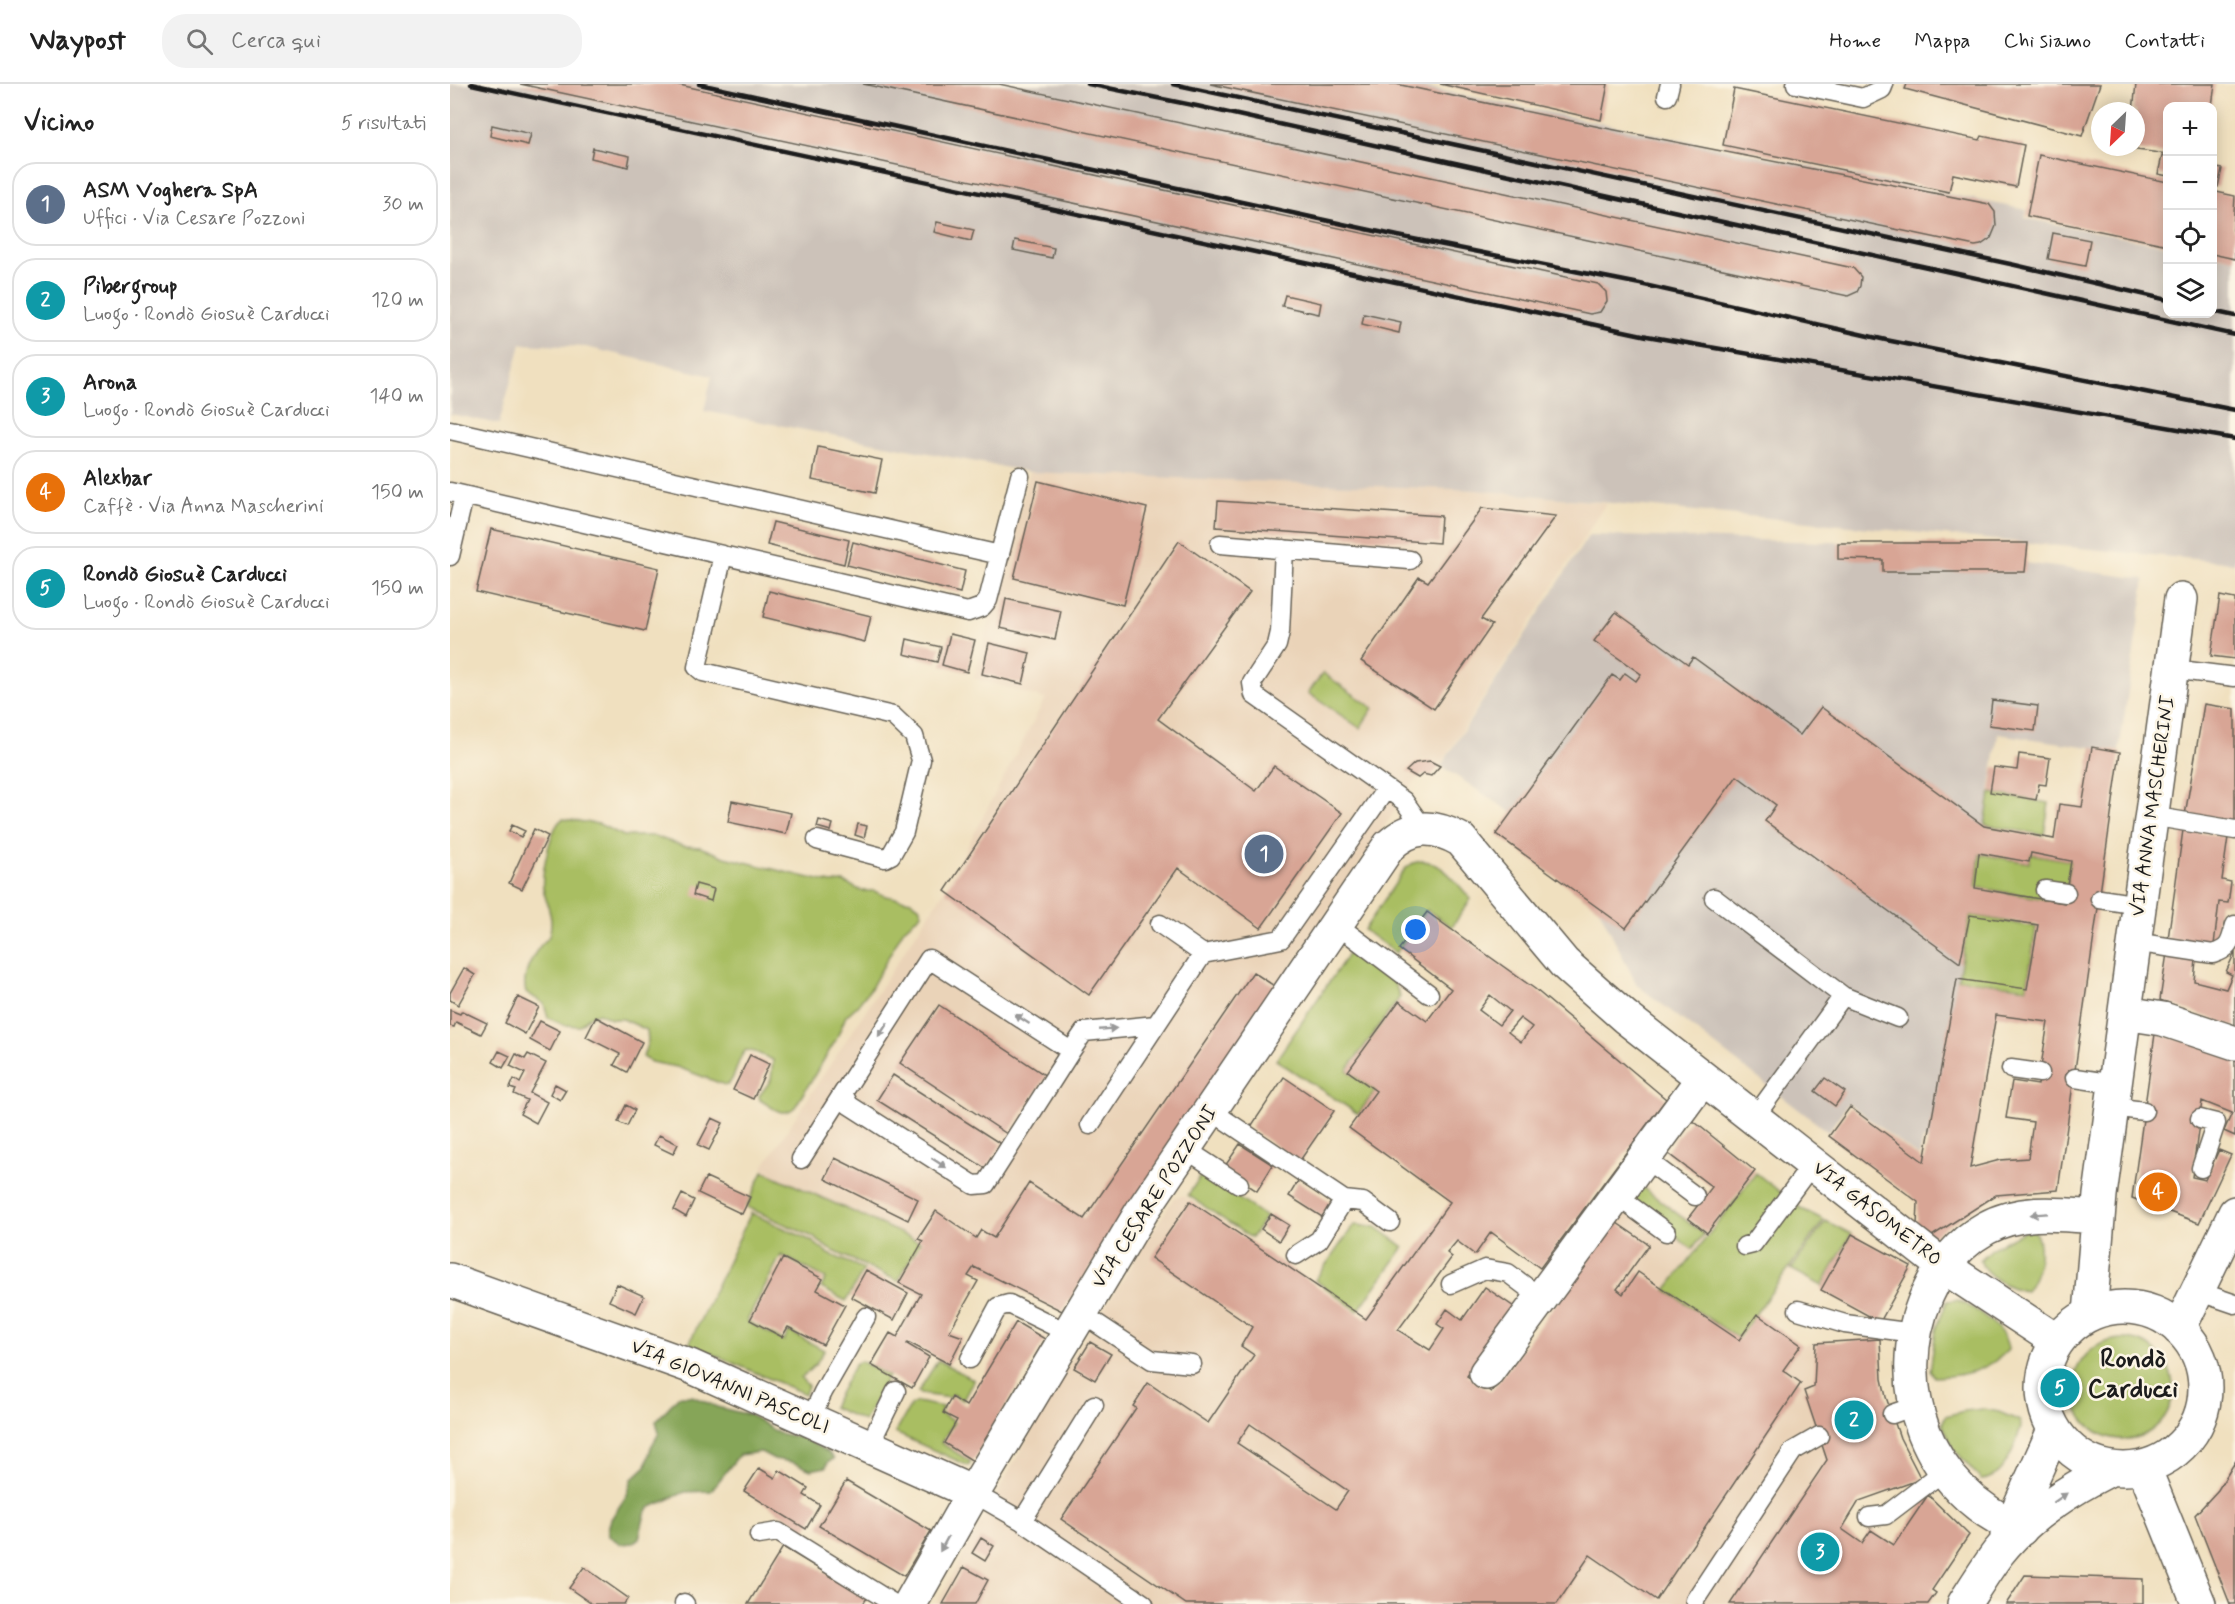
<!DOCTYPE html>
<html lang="it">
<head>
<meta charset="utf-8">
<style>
	:root { --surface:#fff; --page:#f2f2f2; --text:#222; --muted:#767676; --line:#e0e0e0; --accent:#c8321e }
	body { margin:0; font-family:Mynerve,sans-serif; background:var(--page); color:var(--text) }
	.controls { position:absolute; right:18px; top:18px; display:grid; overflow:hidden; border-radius:12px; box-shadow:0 3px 15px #0003 }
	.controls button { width:54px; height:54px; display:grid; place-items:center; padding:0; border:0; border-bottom:2px solid var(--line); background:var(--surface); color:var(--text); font:30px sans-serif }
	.compass { position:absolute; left:1641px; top:18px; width:54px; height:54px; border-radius:50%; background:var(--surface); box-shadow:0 3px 15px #0003; rotate:205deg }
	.you { position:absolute; left:966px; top:846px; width:21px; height:21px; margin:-15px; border:4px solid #fff; border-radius:50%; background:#1a73e8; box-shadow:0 0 0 9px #1a73e833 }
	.badge { display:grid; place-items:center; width:39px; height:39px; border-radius:50%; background:var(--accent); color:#fff; font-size:20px; font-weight:700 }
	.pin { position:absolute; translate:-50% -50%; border:3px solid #fff; box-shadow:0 2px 6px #0006 }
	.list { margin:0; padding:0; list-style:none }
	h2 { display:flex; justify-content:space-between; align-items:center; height:78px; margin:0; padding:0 24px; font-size:26px }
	h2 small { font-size:20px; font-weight:400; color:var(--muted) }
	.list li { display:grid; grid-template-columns:39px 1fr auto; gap:18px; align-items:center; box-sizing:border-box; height:84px; margin:0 12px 12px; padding:0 12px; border:2px solid var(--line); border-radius:24px }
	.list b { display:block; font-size:22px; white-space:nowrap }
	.list p { margin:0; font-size:20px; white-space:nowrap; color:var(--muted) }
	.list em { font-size:20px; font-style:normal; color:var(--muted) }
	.icon { flex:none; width:33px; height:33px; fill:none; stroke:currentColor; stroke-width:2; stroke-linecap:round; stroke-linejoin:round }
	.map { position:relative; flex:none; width:1785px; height:1520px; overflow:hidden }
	header { display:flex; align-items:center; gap:36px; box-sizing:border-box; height:84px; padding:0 30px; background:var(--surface); border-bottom:2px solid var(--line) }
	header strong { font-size:28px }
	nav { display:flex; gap:33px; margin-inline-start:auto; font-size:21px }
	.search { width:420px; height:54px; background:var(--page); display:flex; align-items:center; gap:15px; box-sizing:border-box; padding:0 21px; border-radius:24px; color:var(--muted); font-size:22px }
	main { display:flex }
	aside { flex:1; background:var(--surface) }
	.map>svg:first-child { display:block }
	.built { fill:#ead3b8 }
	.industrial { fill:#ccc2b9 }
	.green { fill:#a9be62; stroke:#626d3f; stroke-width:1.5 }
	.forest { fill:#86a558; stroke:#51603a; stroke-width:1.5 }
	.building { fill:#d8a595; fill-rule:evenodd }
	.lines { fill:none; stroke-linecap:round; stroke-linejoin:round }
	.service-casing { stroke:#666155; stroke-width:21 }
	.minor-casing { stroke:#666155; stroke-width:36 }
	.tertiary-casing { stroke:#666155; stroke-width:36 }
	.service { stroke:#fff; stroke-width:18 }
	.minor { stroke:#fff; stroke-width:33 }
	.tertiary { stroke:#fff; stroke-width:33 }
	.rail { stroke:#1c1c1c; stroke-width:4.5 }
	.oneway { fill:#999 }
	.labels { text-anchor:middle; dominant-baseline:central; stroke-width:5; stroke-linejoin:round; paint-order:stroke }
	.street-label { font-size:20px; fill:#1c1c1c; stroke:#fcf5e5 }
	.district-label { font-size:26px; font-weight:bold; fill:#1c1c1c; stroke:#fcf5e5 }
</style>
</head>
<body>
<header>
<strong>Waypost</strong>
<div class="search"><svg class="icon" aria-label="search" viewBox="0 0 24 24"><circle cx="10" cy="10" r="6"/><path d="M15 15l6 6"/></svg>Cerca qui</div>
<nav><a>Home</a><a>Mappa</a><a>Chi siamo</a><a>Contatti</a></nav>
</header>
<main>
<aside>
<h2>Vicino<small>5 risultati</small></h2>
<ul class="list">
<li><span class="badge" style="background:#5c6f8a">1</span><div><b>ASM Voghera SpA</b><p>Uffici · Via Cesare Pozzoni</p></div><em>30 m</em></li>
<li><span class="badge" style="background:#0f9aa8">2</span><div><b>Pibergroup</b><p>Luogo · Rondò Giosuè Carducci</p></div><em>120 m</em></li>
<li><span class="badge" style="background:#0f9aa8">3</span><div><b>Arona</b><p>Luogo · Rondò Giosuè Carducci</p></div><em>140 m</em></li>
<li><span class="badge" style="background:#e8710a">4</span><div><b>Alexbar</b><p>Caffè · Via Anna Mascherini</p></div><em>150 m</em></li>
<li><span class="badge" style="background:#0f9aa8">5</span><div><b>Rondò Giosuè Carducci</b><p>Luogo · Rondò Giosuè Carducci</p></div><em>150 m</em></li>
</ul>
</aside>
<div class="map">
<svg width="1785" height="1520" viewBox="0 0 1785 1520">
	<rect width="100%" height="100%" fill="#fcf5e5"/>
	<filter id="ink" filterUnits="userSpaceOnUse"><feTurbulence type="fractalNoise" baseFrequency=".0167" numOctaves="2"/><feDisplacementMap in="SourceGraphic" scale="12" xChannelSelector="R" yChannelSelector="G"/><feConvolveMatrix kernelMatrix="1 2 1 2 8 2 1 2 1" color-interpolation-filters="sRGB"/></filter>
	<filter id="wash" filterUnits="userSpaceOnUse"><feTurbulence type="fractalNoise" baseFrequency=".008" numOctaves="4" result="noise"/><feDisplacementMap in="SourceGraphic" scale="24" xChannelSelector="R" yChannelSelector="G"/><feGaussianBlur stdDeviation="1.35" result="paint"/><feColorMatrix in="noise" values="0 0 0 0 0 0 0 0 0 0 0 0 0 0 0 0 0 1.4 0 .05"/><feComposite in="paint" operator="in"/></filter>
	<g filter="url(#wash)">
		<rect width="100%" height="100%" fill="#f0e0bf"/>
		<path class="built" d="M580 387 1027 406 1156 419 991 680 981 675 965 677 955 687 966 695 612 1228 491 1168 317 1089 313 1083 494 807 595 615 524 594Z
			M1191 1100 1257 1149 1215 1206 1289 1256 1307 1230 1351 1261 1366 1259 1364 1303 1354 1307 1381 1391 1390 1388 1409 1417 1392 1445 1412 1459 1421 1446 1444 1461 1435 1474 1486 1509 1478 1520H486L618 1281 724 1114 733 1112 915 1235 921 1227 1041 1308Z"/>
		<path class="industrial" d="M0 0H960L1577 126 1575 134 1717 162 1718 230H1762L1763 171 1785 175V479L1026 406 580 388 254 327 262 292 136 263 71 260 49 340 0 330Z
			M1139 451 1375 458 1578 460 1575 479 1695 495 1669 667 1548 650 1534 742 1507 895 1522 1065 1473 1055 1469 1073 1398 1019 1378 1048 1187 901 1146 819 1061 732V728L991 682Z"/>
		<path class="green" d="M873 589 923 624 910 644 858 609Z
			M1540 709 1599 719 1594 751 1535 741Z
			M113 735 149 740 174 752H204L233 762 250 763 275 773 335 788 381 799 394 798 412 807H424L436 812 461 817 469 822 472 829 454 845 421 904 407 922 396 932 386 956 345 1023C332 1035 322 1023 310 1016L309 1012 321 996 323 976 305 968 296 966C286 975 288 990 278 1001H275L227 983 201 978 193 973 198 957 197 946 173 935H161L149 929 140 932 129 942 114 941 98 934 94 920 76 908C71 894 82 872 91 861 93 858 96 857 98 854 101 849 101 841 101 836 100 825 95 814 93 804 91 790 101 740 113 735Z
			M1530 770 1579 779 1581 770 1621 777 1614 819 1526 803Z
			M971 777C993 777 1007 800 1021 815L1002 843 977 826 946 869 914 846 955 785 963 779Z
			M1520 831 1586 843 1577 904 1508 895Z
			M901 866 943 895 950 913 897 986 925 1007 908 1030 826 976Z
			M313 1087 470 1158 448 1197 379 1165 363 1153 297 1123Z
			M1306 1089 1352 1125 1374 1136 1288 1254 1216 1206Z
			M752 1090 816 1133 801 1154 738 1111Z
			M1192 1103 1254 1150 1242 1165 1180 1119Z
			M301 1129 362 1157 377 1169 414 1185 396 1217 371 1204 376 1194 331 1171 297 1237 334 1257 339 1247 374 1266 366 1280 351 1294 358 1302 355 1310 239 1260Z
			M1376 1137 1401 1150 1372 1202 1341 1185Z
			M904 1141 926 1143 954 1163 908 1227 865 1196Z
			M1575 1147H1585C1594 1166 1588 1191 1576 1207 1561 1206 1534 1191 1530 1176L1544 1163Z
			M1507 1216C1525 1224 1557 1244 1558 1266 1538 1287 1513 1292 1485 1293L1480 1287 1486 1246 1497 1217Z
			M1623 1305a50 50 0 1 1 100 0a50 50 0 1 1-100 0Z
			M488 1276 524 1296 513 1316 502 1310 500 1314 470 1310 468 1308Z
			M411 1277 438 1292 414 1337 382 1323 405 1280Z
			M467 1318 493 1323 490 1329 504 1338 491 1359 521 1378 519 1382 445 1349 461 1321Z
			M1533 1325 1549 1328 1570 1337 1571 1342C1566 1360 1555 1395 1531 1396L1504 1365 1492 1341 1495 1332 1514 1327Z"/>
		<path class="forest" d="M229 1312H242L267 1323 300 1331 328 1349 353 1354 378 1368 384 1375 378 1378 376 1383 361 1386 342 1378 324 1375 311 1368 289 1371 261 1407 235 1408 199 1424 195 1430 189 1454 184 1459 171 1460 159 1452 158 1445 161 1435 177 1411 182 1395 196 1382 201 1363 209 1349 206 1337Z"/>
		<g id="blocks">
			<path class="building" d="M70 0H225L1148 200 1156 208 1157 217 1150 228 1140 230Z
				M413 0H549L1403 184 1411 193 1410 202 1407 208 1398 212Z
				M760 0H946L1150 43 1539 120 1545 128 1546 142 1541 154 1531 161 1525 162Z
				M990 0H1158L1151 36Z
				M1457 0H1650L1632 52 1455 5Z
				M1686 0H1765L1762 22H1718V70L1679 65V63H1686V27H1683Z
				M1284 5 1530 56 1532 52 1574 61 1566 103 1503 90 1499 108 1273 61Z
				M42 41 81 50 78 61 40 52Z
				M143 64 180 72 178 83 141 74Z
				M1589 71 1718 98V161L1577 132Z
				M1712 72 1718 73V92L1708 90Z
				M1762 83 1772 85 1768 103 1762 102Z
				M1762 107 1785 112 1783 146 1785 147V175L1762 170Z
				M487 138 524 146 521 157 484 148Z
				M1603 149 1640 156 1635 182 1598 175Z
				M565 156 604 164 602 174 563 166Z
				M835 211 871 219 869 230 832 222Z
				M914 230 951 238 949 249 912 240Z
				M368 363 432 376 425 409 362 396Z
				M588 397 697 424 673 521 564 494Z
				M768 417 991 432 989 459 766 443Z
				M1032 424 1106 432 1031 535 1042 541 984 625 911 577 969 493 978 498Z
				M323 438 399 456 394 480 317 461Z
				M41 445 209 484 195 547 26 508Z
				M729 457 800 508 708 635 806 707 824 682 892 729 811 844 728 784 639 911 495 807Z
				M403 458 515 487 510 509 397 481Z
				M1388 459H1578L1575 488H1433V476L1388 475Z
				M319 507 421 532 415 558 313 533Z
				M1770 512 1785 515V575L1761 572Z
				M556 515 611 527 605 556 550 544Z
				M1166 528 1238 580 1243 573 1350 651 1371 623 1534 742 1604 755 1609 720 1632 723 1642 663 1670 668 1608 1106 1546 1111 1482 1152 1467 1142 1468 1118 1379 1052 1400 1023 1474 1078 1507 895 1577 905 1588 841 1520 831 1510 879 1315 737 1326 721 1287 692 1176 844 1046 750 1162 591 1170 596 1175 589 1186 597 1191 590 1144 557ZM1529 769 1579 778 1581 769 1621 777 1614 819 1525 804ZM1546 931 1598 938 1588 1001 1562 997 1556 1034 1583 1038 1578 1074 1550 1076 1520 1084Z
				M500 550 525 556 517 588 492 581Z
				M457 555 491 563 487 578 454 570Z
				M539 559 580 569 573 600 532 590Z
				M1542 616 1588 622 1585 647 1539 641Z
				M1754 620 1785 625V739L1735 731Z
				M1569 670 1600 674 1596 701 1589 700 1586 716 1540 708 1544 683 1567 686Z
				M980 677 990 682 981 692 973 690 968 694 956 687 965 679Z
				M282 717 341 729 336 750 278 738Z
				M369 736 383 740 381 747 367 743Z
				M408 740 417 742 414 754 405 751Z
				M62 741 75 747 71 753 59 747Z
				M84 745 98 752 72 805 59 799Z
				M1733 746 1778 753 1772 796 1781 798 1779 813 1778 819 1769 818 1764 861 1718 855Z
				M246 800 264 805 261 817 243 811Z
				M977 828 1085 905 1216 1015 1090 1184 1041 1148 1025 1171 1007 1157 997 1169 1002 1173 948 1246 980 1266 994 1245 987 1240 997 1225 1012 1236 1035 1203 1064 1223 1017 1292 1041 1308 1134 1182 1164 1137 1199 1161 1167 1205 1173 1210 1188 1188 1289 1256 1307 1230 1351 1261 1333 1286 1351 1299 1206 1516 1140 1471 1107 1520H736L611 1435 686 1324 683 1322 698 1299 758 1339 804 1271 791 1262 802 1243 701 1174 740 1117 916 1235 1000 1118 899 1044 926 1007 898 987 949 917 977 937 1001 905 949 865ZM1040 911 1060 927 1049 941 1029 926ZM1070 934 1082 943 1071 958 1058 948ZM800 1340 898 1407 886 1425 787 1359Z
				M1785 868V943L1710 916 1717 869 1746 876 1744 897 1776 905 1782 891 1776 888Z
				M14 884 25 891 8 921 0 916V909Z
				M803 888 829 905 660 1153 612 1227 524 1183 518 1192 528 1197 499 1248 513 1253 499 1280 458 1258 457 1260 479 1273 462 1304 421 1281 440 1249 447 1253 471 1210 449 1199 473 1157 468 1155 486 1127 526 1154 531 1146 544 1154 579 1099 634 1135Z
				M68 913 89 923 75 950 55 939Z
				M489 921 596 992 557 1050 450 979Z
				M0 926 10 930 12 927 37 939 31 950 6 938 4 943 0 942Z
				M146 933 192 958 177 988 164 981 170 970 136 953Z
				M90 937 110 947 100 967 80 956Z
				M1705 950 1754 961 1785 974V1052L1774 1047 1782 1029 1752 1017 1742 1093 1755 1096 1769 1066 1781 1071 1749 1139 1682 1114Z
				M49 967 60 972 53 984 43 978Z
				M66 970 75 975 78 970 96 979 80 1009 97 1018 86 1039 70 1030 77 1016 64 1010 66 1006 60 1004 64 995 70 999 75 989 60 982Z
				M300 971 319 980 303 1015 283 1006Z
				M443 991 551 1060 535 1084 427 1016Z
				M834 993 884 1027 849 1078 800 1044Z
				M1375 994 1395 1008 1385 1022 1365 1007Z
				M105 1000 116 1006 110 1016 100 1010Z
				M176 1021 185 1026 177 1042 168 1038Z
				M262 1034 273 1039 259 1066 248 1061Z
				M1241 1035 1305 1087 1257 1149 1238 1134 1262 1103 1216 1068Z
				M209 1051 228 1060 223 1070 204 1061Z
				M790 1060 823 1081 807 1107 773 1085Z
				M385 1074 468 1115 458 1136 375 1095Z
				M256 1093 300 1113 292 1130 248 1109Z
				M848 1097 881 1118 872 1133 839 1112Z
				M232 1110 244 1116 236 1133 224 1126Z
				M821 1130 839 1141 829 1157 811 1145Z
				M1402 1150 1461 1182 1430 1238 1371 1206Z
				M333 1174 373 1195 367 1206 395 1221 373 1261 338 1243 332 1253 300 1236Z
				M416 1186 458 1209 444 1236 401 1213Z
				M167 1200 194 1212 186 1229 159 1217Z
				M566 1238 595 1255 523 1377 494 1359 507 1336 493 1329 502 1313 516 1322Z
				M1430 1255 1432 1295 1436 1313 1450 1354 1471 1395 1409 1417 1392 1445 1412 1459 1421 1446 1444 1461 1478 1411 1519 1451 1482 1506 1486 1509 1478 1520H1280L1377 1376 1354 1307 1364 1303 1366 1259Z
				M640 1258 661 1270 645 1296 624 1284Z
				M1785 1378V1520H1780L1745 1431 1768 1406Z
				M309 1384 325 1394 329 1386 358 1404 354 1411 370 1421 356 1445 294 1407Z
				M396 1397 481 1447 454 1492 369 1442Z
				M531 1454 544 1462 535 1477 522 1469Z
				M333 1463 417 1514 413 1520H298Z
				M134 1483 178 1514 174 1520H142L119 1504Z
				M514 1483 538 1496 525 1520H493Z
				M1575 1491 1693 1495V1520H1556Z"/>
		</g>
	</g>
	<g filter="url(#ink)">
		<use href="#blocks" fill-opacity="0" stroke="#666155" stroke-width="1.5"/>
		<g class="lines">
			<defs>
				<path id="service" d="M1346 0 1413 14 1432 5 1434 0
					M1217 12 1220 0
					M0 346 550 471
					M0 408 518 528 532 523 538 516 570 392
					M770 460 960 476
					M834 465 830 548 827 561 802 599 804 611 954 717 974 745
					M273 471 247 583 253 588 443 632 464 652 471 676 454 748 441 771 435 774 367 756
					M0 472 14 412
					M1722 585 1785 593
					M1701 732 1785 746
					M1595 806 1616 809
					M1264 814 1393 912 1448 934
					M1650 815 1689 821
					M710 840 753 870
					M886 840 979 910
					M1684 858 1763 870C1781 864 1780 858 1785 841
					M621 967 479 875 393 1009 399 1021 524 1101 536 1100 621 967 634 948 706 941
					M1561 985 1590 989
					M1625 994 1665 1000
					M1662 1023 1694 1027
					M760 1026 894 1116 913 1118 940 1138
					M1304 1034 1393 912
					M1750 1035 1766 1039 1751 1084
					M640 1041 753 870 831 855 936 705
					M734 1064 789 1100
					M1194 1074 1245 1112
					M351 1075 393 1009
					M1167 1112 1216 1148
					M1295 1162 1303 1160 1363 1079
					M846 1171 869 1156 894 1116
					M1001 1200 1035 1185 1058 1189 1091 1214
					M1747 1207 1785 1220
					M1348 1226 1395 1240 1464 1249
					M631 1229 702 1276 742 1280
					M520 1275 548 1223 559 1220 618 1249
					M1442 1330 1465 1322
					M360 1336 373 1308 416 1233
					M419 1362 446 1307
					M523 1409 572 1437 694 1520
					M1419 1433 1436 1431 1494 1387
					M572 1437 644 1321
					M309 1451 328 1448 444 1520
					M1245 1516 1343 1367 1369 1352
					M234 1519 235 1520"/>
				<path id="minor" d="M1675 929 1713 935 1785 959
					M0 1196 240 1282 523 1409
					M1640 1230 1650 1111 1731 515
					M1036 1289 1253 994
					M1694 1384 1749 1520
					M1571 1445C1478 1409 1437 1301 1477 1211 1489 1184 1509 1159 1536 1144 1570 1125 1609 1130 1647 1133
					M460 1520 523 1409 692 1127 939 762C962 740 984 741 1011 756L1114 879 1175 933 1493 1182 1607 1257"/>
				<path id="tertiary" d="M1593 1304a81 81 0 1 1 162 0a81 81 0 1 1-162 0Z
					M1729 1245 1785 1129
					M1557 1451 1604 1346
					M1514 1520C1525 1503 1536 1485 1548 1469 1577 1432 1619 1406 1660 1385"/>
			</defs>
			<use href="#service" class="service-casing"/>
			<use href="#minor" class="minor-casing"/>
			<use href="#tertiary" class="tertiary-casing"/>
			<use href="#service" class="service"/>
			<use href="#minor" class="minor"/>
			<use href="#tertiary" class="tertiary"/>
			<path class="rail" d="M21 0 1197 252 1785 355
				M249 0 948 152 1190 200 1436 256 1785 326
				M638 0 747 22 1785 251
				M723 0 1565 181 1718 216
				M1762 227 1785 232"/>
		</g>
		<defs><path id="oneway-solid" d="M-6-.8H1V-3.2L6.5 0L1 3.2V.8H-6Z" transform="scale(1.5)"/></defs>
		<g class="oneway">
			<use href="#oneway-solid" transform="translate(572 935) rotate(-147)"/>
			<use href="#oneway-solid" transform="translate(658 945) rotate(-5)"/>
			<use href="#oneway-solid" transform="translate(433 946) rotate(123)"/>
			<use href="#oneway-solid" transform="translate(489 1079) rotate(33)"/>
			<use href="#oneway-solid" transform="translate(1589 1130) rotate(176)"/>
			<use href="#oneway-solid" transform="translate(1610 1414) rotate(-35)"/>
			<use href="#oneway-solid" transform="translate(494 1460) rotate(119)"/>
		</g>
	</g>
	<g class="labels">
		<g class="street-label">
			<text transform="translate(1703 722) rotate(-82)">VIA ANNA MASCHERINI</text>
			<text transform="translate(705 1113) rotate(-57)">VIA CESARE POZZONI</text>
			<text transform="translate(1427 1130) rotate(38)">VIA GASOMETRO</text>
			<text transform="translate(280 1303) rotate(23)">VIA GIOVANNI PASCOLI</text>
		</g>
		<g class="district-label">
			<text x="1683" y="1276">Rondò<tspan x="1683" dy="30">Carducci</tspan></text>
		</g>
	</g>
</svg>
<div class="controls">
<button>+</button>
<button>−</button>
<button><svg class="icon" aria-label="locate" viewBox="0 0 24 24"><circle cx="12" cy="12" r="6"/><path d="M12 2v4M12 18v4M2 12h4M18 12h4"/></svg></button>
<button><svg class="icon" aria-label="layers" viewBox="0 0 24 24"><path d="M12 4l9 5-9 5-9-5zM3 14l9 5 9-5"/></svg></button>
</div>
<svg class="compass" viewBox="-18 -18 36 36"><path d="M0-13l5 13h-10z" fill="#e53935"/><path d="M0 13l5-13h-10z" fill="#767676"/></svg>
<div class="you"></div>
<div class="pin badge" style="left:814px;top:770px;background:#5c6f8a">1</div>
<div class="pin badge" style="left:1404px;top:1336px;background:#0f9aa8">2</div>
<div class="pin badge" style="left:1370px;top:1468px;background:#0f9aa8">3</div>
<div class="pin badge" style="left:1708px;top:1108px;background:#e8710a">4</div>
<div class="pin badge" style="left:1610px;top:1304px;background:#0f9aa8">5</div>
</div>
</main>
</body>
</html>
